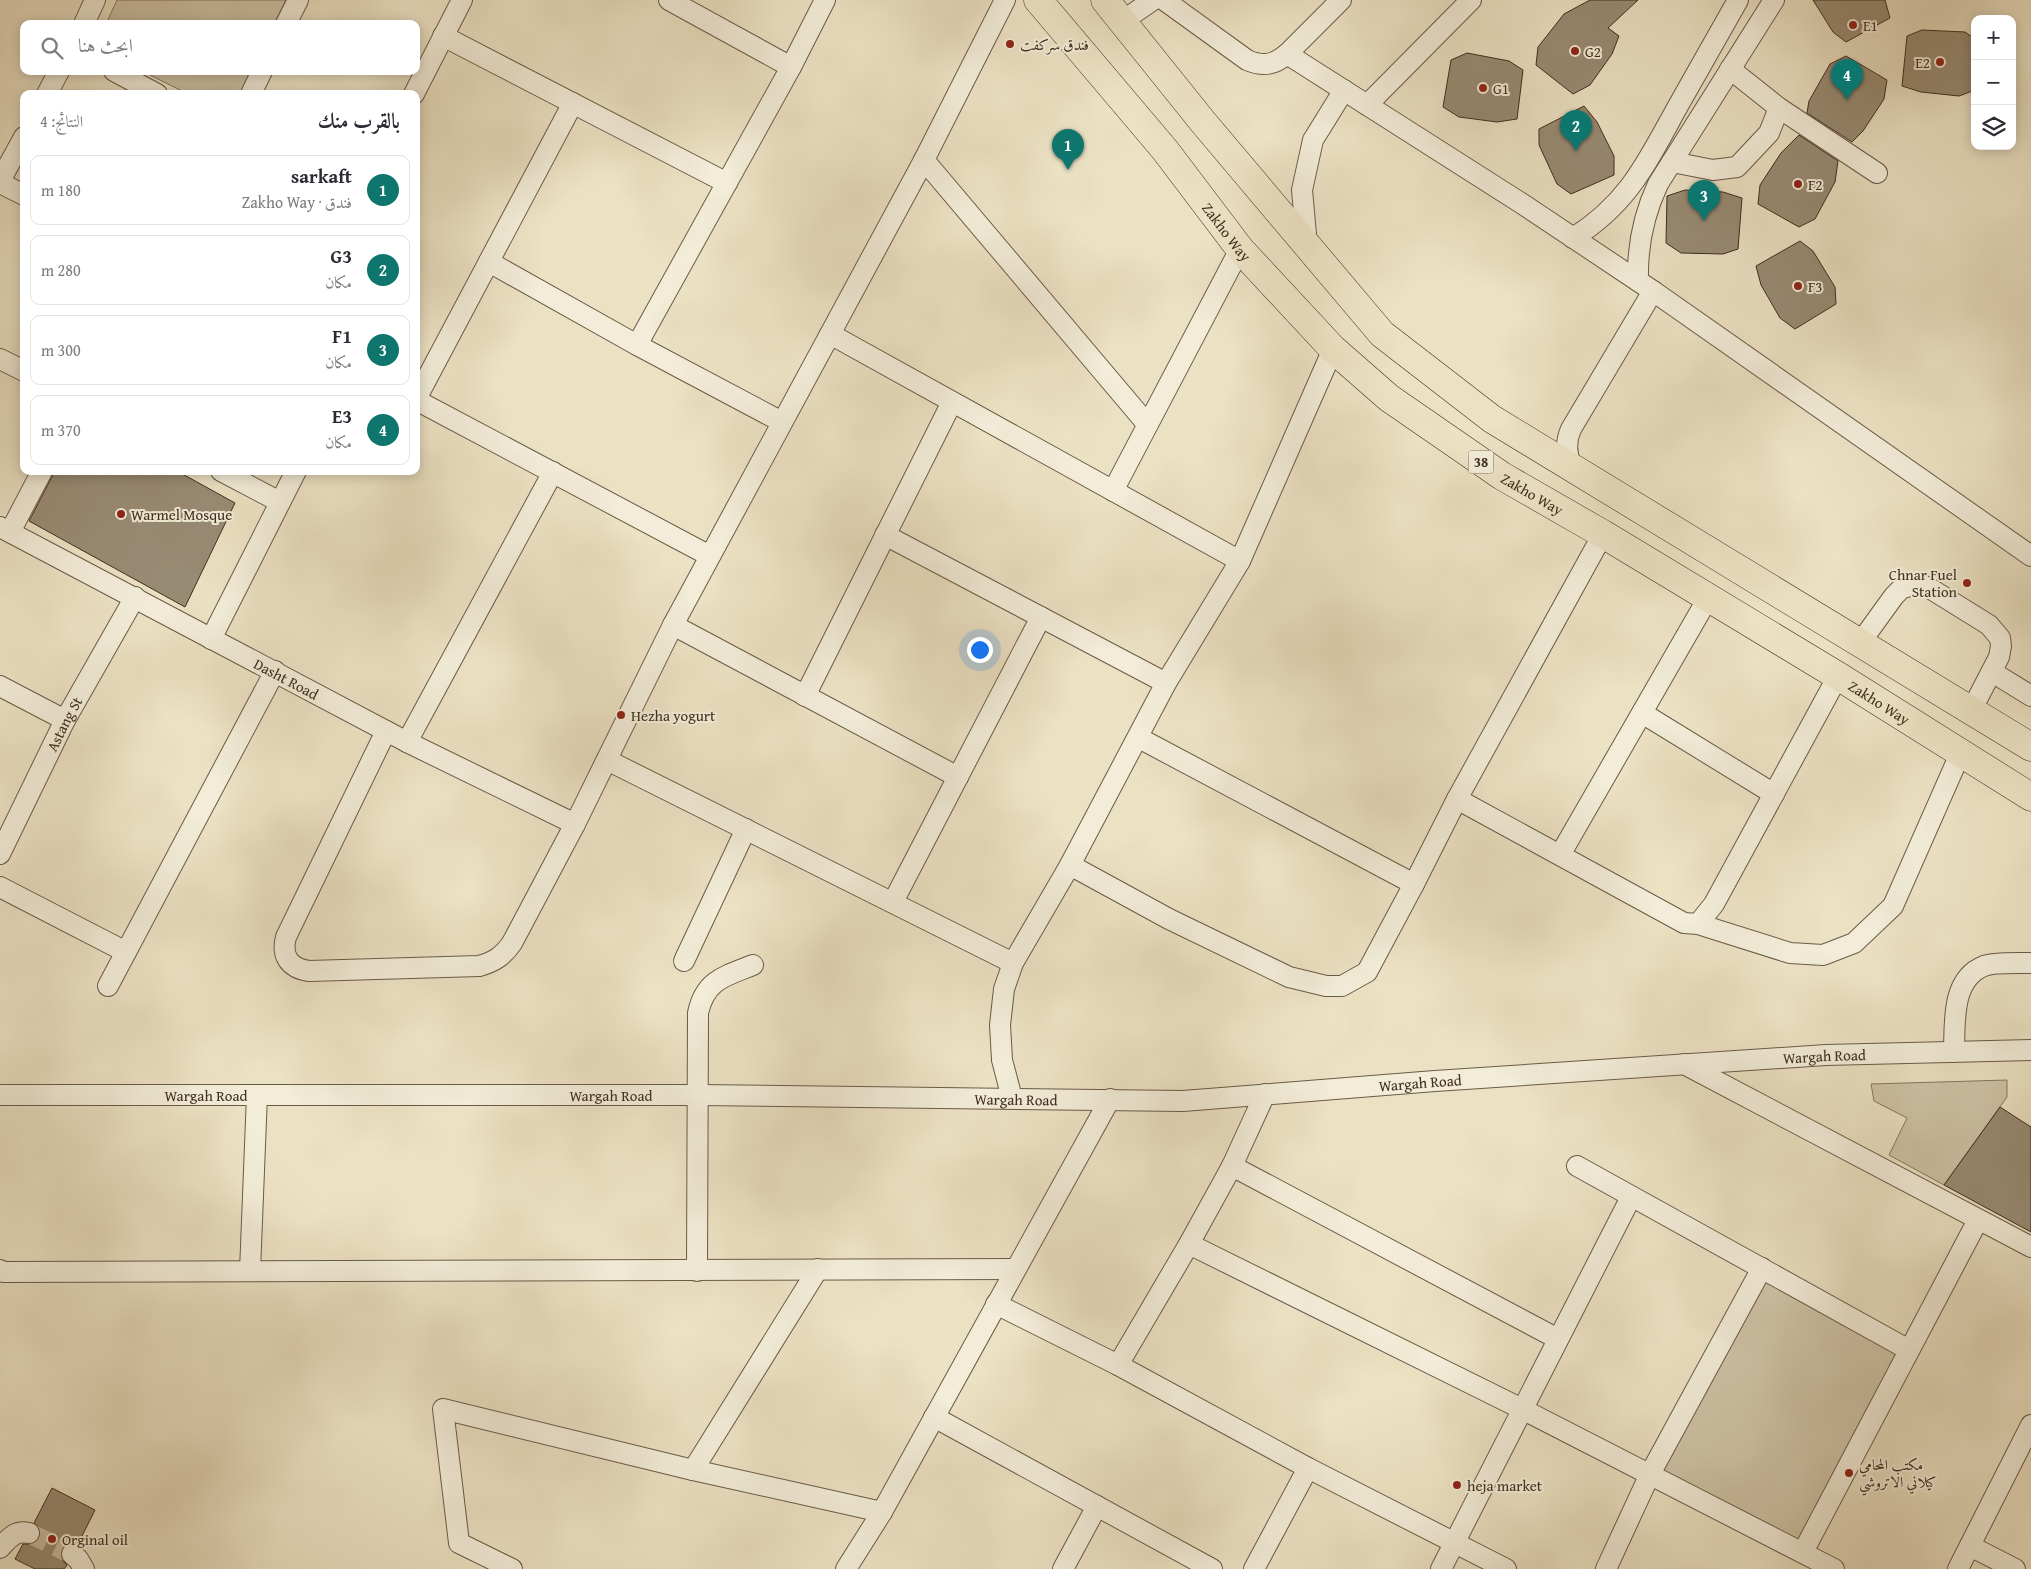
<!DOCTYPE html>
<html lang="ar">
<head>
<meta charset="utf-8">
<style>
	:root { --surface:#fff; --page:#f2f2f3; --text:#2b2b33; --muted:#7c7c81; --line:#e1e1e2; --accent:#0f766e }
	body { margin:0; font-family:"Gentium Book Plus",Amiri,serif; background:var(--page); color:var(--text); direction:rtl }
	.controls { position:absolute; right:15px; top:15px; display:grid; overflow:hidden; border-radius:10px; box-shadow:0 2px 12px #0003 }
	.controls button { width:45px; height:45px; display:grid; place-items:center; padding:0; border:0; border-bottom:1px solid var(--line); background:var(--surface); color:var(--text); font:25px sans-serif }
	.you { position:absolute; left:979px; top:649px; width:18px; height:18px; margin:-12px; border:4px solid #fff; border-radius:50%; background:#1a73e8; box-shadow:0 0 0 8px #1a73e833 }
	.badge { display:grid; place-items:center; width:32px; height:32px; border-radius:50%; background:var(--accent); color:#fff; font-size:16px; font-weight:700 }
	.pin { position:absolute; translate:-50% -41px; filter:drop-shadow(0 1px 2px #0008) }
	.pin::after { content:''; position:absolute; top:26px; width:18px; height:15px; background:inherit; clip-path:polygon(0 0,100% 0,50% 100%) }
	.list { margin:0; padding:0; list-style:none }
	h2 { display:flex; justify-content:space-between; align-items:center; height:65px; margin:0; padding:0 20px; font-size:21px }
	h2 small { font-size:16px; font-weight:400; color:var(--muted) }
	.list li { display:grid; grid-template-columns:32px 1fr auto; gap:15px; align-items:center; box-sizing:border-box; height:70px; margin:0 10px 10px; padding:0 10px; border:1px solid var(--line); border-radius:10px }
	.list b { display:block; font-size:19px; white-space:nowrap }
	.list p { margin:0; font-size:16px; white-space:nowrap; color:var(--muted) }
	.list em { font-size:16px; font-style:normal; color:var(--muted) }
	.icon { flex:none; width:28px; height:28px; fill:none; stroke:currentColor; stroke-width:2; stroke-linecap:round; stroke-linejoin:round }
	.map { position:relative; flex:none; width:2031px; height:1569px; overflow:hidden; direction:ltr }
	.search { position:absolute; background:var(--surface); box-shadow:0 2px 12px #0003; left:20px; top:20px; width:400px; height:55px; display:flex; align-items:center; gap:12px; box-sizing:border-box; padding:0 18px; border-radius:10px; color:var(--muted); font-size:19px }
	.panel { position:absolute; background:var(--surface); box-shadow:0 2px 12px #0003; left:20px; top:90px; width:400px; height:385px; border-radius:10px; direction:rtl }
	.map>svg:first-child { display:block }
	.green { fill:#cec3a7; stroke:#867862 }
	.building { fill:#988b74; stroke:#3f2e1e }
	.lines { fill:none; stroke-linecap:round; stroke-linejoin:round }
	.minor-tunnel { stroke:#c9bda2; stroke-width:20; stroke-dasharray:20 10; stroke-linecap:butt }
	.minor-casing { stroke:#6a5b47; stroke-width:22 }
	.highway-casing { stroke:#3f2e1e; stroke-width:29 }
	.minor { stroke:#f2ecd8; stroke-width:20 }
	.highway { stroke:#ebe1c3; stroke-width:28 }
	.poi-dot { fill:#8f2418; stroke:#f2ecd8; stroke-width:2 }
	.labels { text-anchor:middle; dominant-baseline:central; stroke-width:4; stroke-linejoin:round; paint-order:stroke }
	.shield { fill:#f2ecd8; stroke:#756756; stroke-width:1 }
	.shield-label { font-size:14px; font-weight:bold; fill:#3f2e1e }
	.poi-label { font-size:15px; fill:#3f2e1e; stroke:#f2ecd8; text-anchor:start }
	.street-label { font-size:15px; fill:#3f2e1e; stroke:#f2ecd8 }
</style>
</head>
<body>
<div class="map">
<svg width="2031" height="1569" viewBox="0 0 2031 1569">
	<rect width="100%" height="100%" fill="#ebe1c3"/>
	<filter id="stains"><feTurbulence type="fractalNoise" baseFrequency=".004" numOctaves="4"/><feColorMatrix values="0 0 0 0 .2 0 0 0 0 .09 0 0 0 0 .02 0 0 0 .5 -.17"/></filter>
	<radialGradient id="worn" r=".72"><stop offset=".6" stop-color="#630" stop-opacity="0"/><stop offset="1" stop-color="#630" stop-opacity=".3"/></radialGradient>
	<path class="green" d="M117 0H286L274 24H106Z
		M142 71H251L240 94H188Z
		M2007 1080V1097L1944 1185 1889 1155 1907 1118 1874 1101 1871 1084Z
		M1762 1268 1909 1350 1803 1552 1650 1474Z"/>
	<path class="building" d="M1590 0H1638L1608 28 1619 36 1612 54 1590 85 1573 94 1536 65 1538 47 1564 14Z
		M1813 0H1885L1890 18 1846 42 1833 32Z
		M1922 30 1965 32 1975 39V90L1959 96 1921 92 1902 86 1907 36Z
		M1467 53 1509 61 1523 70 1517 119 1497 122 1459 117 1443 107 1451 60Z
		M1846 56 1887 80 1884 99 1863 131 1852 142 1807 113 1809 101 1830 64Z
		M1584 106 1597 122 1614 156V175L1571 194 1557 184 1539 145V129Z
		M1799 135 1838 161 1835 182 1815 219 1799 227 1758 204 1760 185 1781 153Z
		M1685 190 1723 192 1742 198 1738 249 1723 254 1681 253 1666 243 1667 196Z
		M1800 241 1813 251 1835 287 1836 304 1795 329 1780 318 1761 285 1756 266Z
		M55 471H177L235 503 185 607 29 521Z
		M2000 1107 2031 1127V1232L1944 1185Z
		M52 1488 95 1510 78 1544 68 1543 63 1547 60 1552 61 1559 67 1565 64 1569H35L15 1559 23 1544H33L39 1540 40 1529 34 1523Z"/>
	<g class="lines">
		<path class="minor-tunnel" d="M29 1533 72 1554"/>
		<defs>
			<g id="minor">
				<path d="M669 0 791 67"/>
				<path d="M1164 0 1247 60C1263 67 1274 65 1287 54L1341 0"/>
				<path d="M1121 22 1153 0"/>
				<path d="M84 24 95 0"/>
				<path d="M286 24 298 0"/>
				<path d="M443 36 727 183"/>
				<path d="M1287 54 1521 203 1653 291 2031 556"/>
				<path d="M1730 69 1779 108 1877 173"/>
				<path d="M114 71 157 94"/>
				<path d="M47 94 59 71"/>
				<path d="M251 94 262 71"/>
				<path d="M414 94 462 0"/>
				<path d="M1367 105 1471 0"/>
				<path d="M924 160 1147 424"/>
				<path d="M1672 162 1713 170 1737 167 1769 133 1779 108"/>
				<path d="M0 181 24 137"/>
				<path d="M0 183 24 195"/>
				<path d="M1573 238C1629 203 1647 162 1678 106 1698 71 1718 35 1738 0"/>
				<path d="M1307 246 1302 190 1313 140 1344 90"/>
				<path d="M489 262 637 345 782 422"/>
				<path d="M1638 281C1637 246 1643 216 1658 184L1774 0"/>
				<path d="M830 334 1240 561"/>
				<path d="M637 345 791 67 825 0"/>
				<path d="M0 359 24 371"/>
				<path d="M416 399 573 103"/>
				<path d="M416 400 710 556"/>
				<path d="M1572 467C1566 454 1565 442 1571 429L1653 291"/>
				<path d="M221 471 280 502"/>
				<path d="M1113 491 1240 249"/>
				<path id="s1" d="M0 527 407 742 575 824"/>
				<path d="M10 532 42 471"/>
				<path d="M885 535 1166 683"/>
				<path d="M673 625 958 777"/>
				<path d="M211 639 296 471"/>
				<path d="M1860 643 1894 596 1902 588 1920 584 1931 589 1989 625 2000 638 2001 646 1999 657 1971 711"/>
				<path d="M1992 672 2031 696"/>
				<path d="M0 686 65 720"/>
				<path d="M805 696 952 402"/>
				<path d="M1642 713 1774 794"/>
				<path d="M386 731 286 937C281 956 289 968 309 971L479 966C494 962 503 956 512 943L575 824 673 625 924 160 1005 0"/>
				<path d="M1139 738 1414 884"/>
				<path d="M407 742 553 472"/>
				<path d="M607 760 1013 963"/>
				<path d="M1457 799 1684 923 1698 924 1714 904 1838 676"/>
				<path id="s2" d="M0 854 65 720 135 597"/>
				<path d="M1560 855 1708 598"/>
				<path d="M1070 865 1169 919 1289 977 1326 986H1342L1367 972 1414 884 1457 799 1603 534"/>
				<path d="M0 887 126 952"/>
				<path d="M893 902 1041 617"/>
				<path d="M1698 924 1790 953 1823 955 1854 943 1893 906 1960 754"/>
				<path d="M684 961 746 829"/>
				<path d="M108 986 275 671"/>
				<path d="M1954 1052C1955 1023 1951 979 1984 966 1993 962 2020 963 2031 963"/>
				<path d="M1684 1064 2031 1247"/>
				<path id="s3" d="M0 1095H698L1183 1101 1435 1081 1826 1055 2031 1050"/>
				<path d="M1012 1098 1002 1060 1000 1025 1004 989 1013 963 1070 865 1166 683 1240 561 1333 349"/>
				<path d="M1232 1166 1558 1339"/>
				<path d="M1577 1166 1909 1350"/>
				<path d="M1189 1244 1522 1409 1834 1569"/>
				<path d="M0 1270 3 1272 1015 1269"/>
				<path d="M250 1271 257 1095"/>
				<path d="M697 1271 698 1013C705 980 725 976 753 965"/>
				<path d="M996 1304 1118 1365 1308 1468 1506 1569"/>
				<path d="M1118 1365 1189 1244 1232 1166 1265 1094"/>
				<path d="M934 1417 1212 1569"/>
				<path d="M693 1470 818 1269"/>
				<path d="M1970 1546 2015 1569"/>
				<path d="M0 1548C9 1538 15 1530 29 1533"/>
				<path d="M1803 1552 1978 1220"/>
				<path d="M72 1554 78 1559 84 1569"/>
				<path d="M512 1569 459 1543 443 1409 693 1470 882 1512"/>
				<path d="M846 1569 882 1512 1110 1099"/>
				<path d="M1063 1569 1097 1506"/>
				<path d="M1254 1569 1308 1468"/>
				<path d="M1441 1569 1631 1197"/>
				<path d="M1606 1569 1650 1474 1762 1268"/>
				<path d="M1958 1569 2031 1425"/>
			</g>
			<g id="highway">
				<path id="s4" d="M1038 0 1165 150 1240 249 1333 349 1389 398 1502 476 1603 534 1838 676 2031 797"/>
				<path d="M1105 0 1203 122 1382 334 1492 419 2031 747"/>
			</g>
		</defs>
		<use href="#minor" class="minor-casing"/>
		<use href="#highway" class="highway-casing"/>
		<use href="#minor" class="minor"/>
		<use href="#highway" class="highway"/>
	</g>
	<g class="poi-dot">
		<circle cx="1853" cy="25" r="5"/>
		<circle cx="1010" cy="44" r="5"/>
		<circle cx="1575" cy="51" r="5"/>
		<circle cx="1940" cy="62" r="5"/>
		<circle cx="1483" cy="88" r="5"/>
		<circle cx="1798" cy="184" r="5"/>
		<circle cx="1798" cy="286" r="5"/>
		<circle cx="121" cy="514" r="5"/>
		<circle cx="1967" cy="583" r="5"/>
		<circle cx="621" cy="715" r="5"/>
		<circle cx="1849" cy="1473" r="5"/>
		<circle cx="1457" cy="1485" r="5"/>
		<circle cx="52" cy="1539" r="5"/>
	</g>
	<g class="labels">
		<rect class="shield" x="1468.5" y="450.5" width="25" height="23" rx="4"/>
		<g class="shield-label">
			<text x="1481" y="462">38</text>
		</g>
		<g class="poi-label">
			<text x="1863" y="25">E1</text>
			<text x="1020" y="44">فندق سركفت</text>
			<text x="1585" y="51">G2</text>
			<text x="1930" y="62" text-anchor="end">E2</text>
			<text x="1493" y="88">G1</text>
			<text x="1808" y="184">F2</text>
			<text x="1808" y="286">F3</text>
			<text x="131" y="514">Warmel Mosque</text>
			<text x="1957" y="574" text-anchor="end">Chnar Fuel<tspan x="1957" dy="17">Station</tspan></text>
			<text x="631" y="715">Hezha yogurt</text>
			<text x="1859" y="1464">مكتب المحامي<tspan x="1859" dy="17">كيلاني الاتروشي</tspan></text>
			<text x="1467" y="1485">heja market</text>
			<text x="62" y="1539">Orginal oil</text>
		</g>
		<g class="street-label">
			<text stroke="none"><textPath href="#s4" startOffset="299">Zakho Way</textPath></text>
			<text stroke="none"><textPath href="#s4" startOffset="704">Zakho Way</textPath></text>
			<text stroke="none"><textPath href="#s1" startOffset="324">Dasht Road</textPath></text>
			<text stroke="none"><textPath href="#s4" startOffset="1109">Zakho Way</textPath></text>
			<text stroke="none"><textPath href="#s2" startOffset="145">Astang St</textPath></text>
			<text stroke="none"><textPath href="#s3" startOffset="1826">Wargah Road</textPath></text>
			<text stroke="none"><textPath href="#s3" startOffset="1421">Wargah Road</textPath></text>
			<text stroke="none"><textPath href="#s3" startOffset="206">Wargah Road</textPath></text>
			<text stroke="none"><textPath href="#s3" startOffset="611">Wargah Road</textPath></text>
			<text stroke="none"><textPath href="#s3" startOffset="1016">Wargah Road</textPath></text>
		</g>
	</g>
	<rect width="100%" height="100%" filter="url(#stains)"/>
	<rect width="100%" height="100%" fill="url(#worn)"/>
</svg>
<div class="controls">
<button>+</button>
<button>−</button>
<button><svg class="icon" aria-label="layers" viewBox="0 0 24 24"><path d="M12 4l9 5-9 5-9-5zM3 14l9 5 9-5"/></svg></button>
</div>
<div class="you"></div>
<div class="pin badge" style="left:1068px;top:170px">1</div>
<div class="pin badge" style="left:1576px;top:151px">2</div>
<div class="pin badge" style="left:1704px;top:221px">3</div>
<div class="pin badge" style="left:1847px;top:100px">4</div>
<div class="search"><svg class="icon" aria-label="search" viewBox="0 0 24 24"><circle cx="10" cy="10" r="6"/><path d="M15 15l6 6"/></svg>ابحث هنا</div>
<section class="panel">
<h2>بالقرب منك<small>النتائج: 4</small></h2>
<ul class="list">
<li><span class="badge">1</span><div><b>sarkaft</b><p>فندق · Zakho Way</p></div><em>180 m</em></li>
<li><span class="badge">2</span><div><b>G3</b><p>مكان</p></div><em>280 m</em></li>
<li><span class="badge">3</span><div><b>F1</b><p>مكان</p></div><em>300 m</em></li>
<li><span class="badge">4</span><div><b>E3</b><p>مكان</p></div><em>370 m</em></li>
</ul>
</section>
</div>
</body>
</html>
